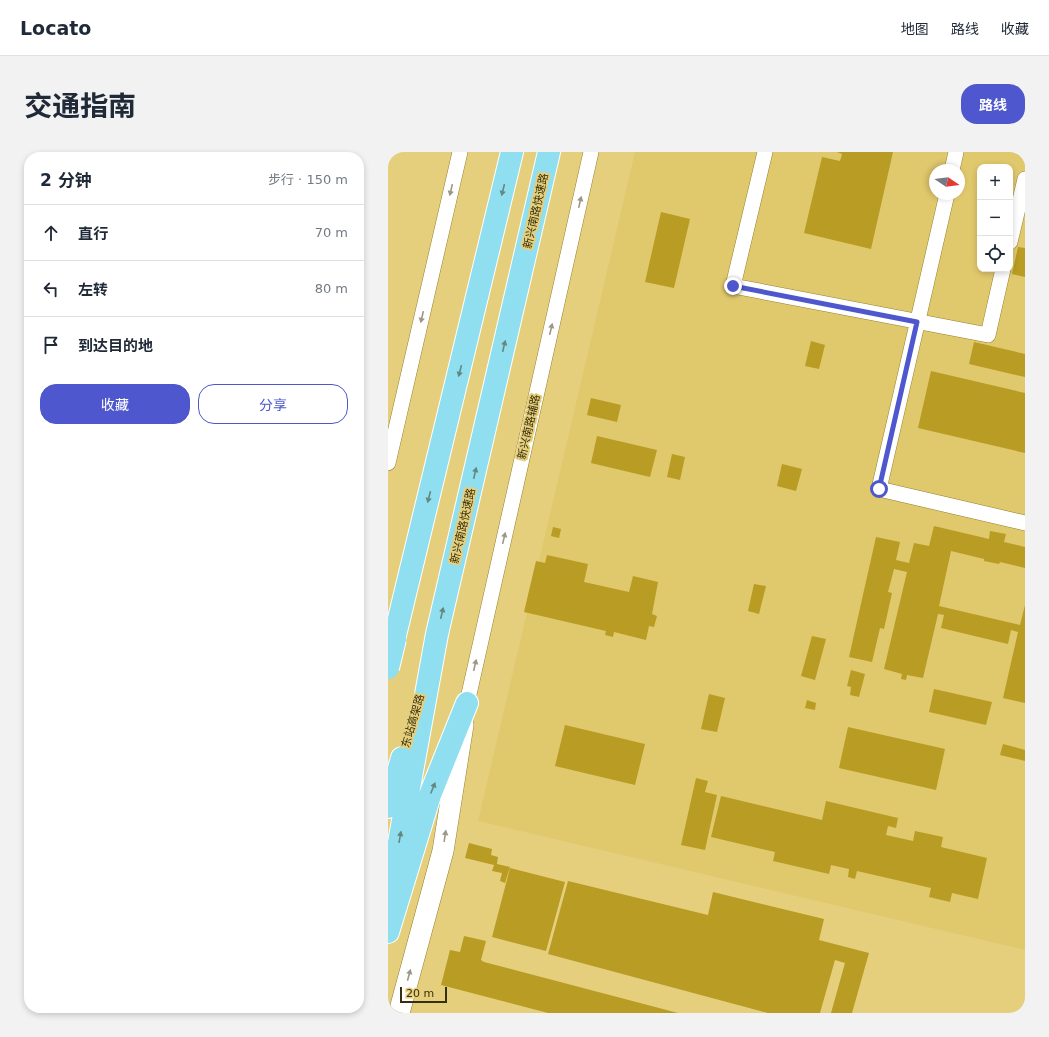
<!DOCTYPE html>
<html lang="zh">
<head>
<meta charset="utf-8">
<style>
	:root { --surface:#fff; --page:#f2f2f3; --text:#1f2937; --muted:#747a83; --line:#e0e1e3; --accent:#4e57cd }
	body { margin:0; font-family:"DejaVu Sans","Noto Sans SC",sans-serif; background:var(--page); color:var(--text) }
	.controls { position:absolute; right:12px; top:12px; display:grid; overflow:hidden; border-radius:8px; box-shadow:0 2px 6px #0003 }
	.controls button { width:36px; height:36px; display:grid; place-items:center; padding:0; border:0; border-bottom:1px solid var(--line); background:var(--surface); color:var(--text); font:20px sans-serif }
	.compass { position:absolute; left:541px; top:12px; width:36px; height:36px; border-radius:50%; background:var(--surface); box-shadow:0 2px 6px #0003; rotate:103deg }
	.scale { position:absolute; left:12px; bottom:10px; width:47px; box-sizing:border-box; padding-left:4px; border:2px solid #382f0c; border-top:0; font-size:11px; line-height:14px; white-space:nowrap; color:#382f0c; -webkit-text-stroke:3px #e5cf7d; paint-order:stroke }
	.stop { position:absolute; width:12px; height:12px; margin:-9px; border:3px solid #4e57cd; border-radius:50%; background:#fff }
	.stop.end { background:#4e57cd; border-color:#fff; box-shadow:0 1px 4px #0008 }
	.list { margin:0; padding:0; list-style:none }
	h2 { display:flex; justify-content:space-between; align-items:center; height:52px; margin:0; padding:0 16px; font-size:17px }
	h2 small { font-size:13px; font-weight:400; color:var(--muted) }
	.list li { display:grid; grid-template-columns:26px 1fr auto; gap:12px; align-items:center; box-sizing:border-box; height:56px; padding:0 16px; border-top:1px solid var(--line) }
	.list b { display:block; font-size:15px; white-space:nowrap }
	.list em { font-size:13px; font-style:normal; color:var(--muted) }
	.actions { display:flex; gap:8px; padding:12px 16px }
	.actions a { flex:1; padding:9px 0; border:1px solid var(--accent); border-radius:16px; text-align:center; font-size:14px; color:var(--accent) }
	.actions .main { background:var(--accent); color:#fff }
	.icon { flex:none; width:22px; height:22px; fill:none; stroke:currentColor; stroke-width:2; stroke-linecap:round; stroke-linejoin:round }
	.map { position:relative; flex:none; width:637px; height:861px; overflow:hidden; border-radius:16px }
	header { display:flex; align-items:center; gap:24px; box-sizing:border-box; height:56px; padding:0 20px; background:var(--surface); border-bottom:1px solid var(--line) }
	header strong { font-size:19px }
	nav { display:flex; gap:22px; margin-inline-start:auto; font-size:14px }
	.intro { display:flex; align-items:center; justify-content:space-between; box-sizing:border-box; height:96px; padding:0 24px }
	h1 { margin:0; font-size:28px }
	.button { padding:10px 18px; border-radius:16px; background:var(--accent); color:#fff; font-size:14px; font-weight:700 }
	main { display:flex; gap:24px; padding:0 24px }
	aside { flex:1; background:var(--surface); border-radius:16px; box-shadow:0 2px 6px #0003 }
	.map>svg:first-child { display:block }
	.built { fill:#e0c86d; fill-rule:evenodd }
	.building { fill:#b89c24 }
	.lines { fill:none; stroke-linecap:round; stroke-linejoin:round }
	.minor-casing { stroke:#94802c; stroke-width:16 }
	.secondary-casing { stroke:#94802c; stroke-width:22 }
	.primary-casing { stroke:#fff; stroke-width:24 }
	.minor { stroke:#fff; stroke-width:15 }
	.secondary { stroke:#fff; stroke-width:21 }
	.primary { stroke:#8fdff0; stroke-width:22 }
	.primary-bridge-casing { stroke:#fff; stroke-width:24; stroke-linecap:butt }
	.primary-bridge { stroke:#8fdff0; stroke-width:22 }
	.oneway { fill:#9c9786 }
	.oneway2 { fill:#64877e }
	.route { stroke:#4e57cd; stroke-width:5 }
	.labels { text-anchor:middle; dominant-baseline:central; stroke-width:4; stroke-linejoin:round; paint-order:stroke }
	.street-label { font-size:11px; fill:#382f0c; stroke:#e5cf7d }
</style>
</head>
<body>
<header>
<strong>Locato</strong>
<nav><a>地图</a><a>路线</a><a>收藏</a></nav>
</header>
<div class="intro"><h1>交通指南</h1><a class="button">路线</a></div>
<main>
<aside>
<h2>2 分钟<small>步行 · 150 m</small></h2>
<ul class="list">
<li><svg class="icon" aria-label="ahead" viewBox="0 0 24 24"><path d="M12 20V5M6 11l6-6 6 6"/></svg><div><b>直行</b></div><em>70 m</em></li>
<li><svg class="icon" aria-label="left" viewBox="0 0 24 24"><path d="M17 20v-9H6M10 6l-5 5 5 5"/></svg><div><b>左转</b></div><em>80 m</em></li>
<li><svg class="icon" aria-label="arrive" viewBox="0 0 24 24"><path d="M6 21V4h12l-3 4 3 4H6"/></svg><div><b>到达目的地</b></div></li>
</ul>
<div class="actions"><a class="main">收藏</a><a>分享</a></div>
</aside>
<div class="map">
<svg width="637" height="861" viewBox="0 0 637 861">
	<rect width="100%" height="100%" fill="#e5cf7d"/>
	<path class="built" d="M247 0H637V798L90 669ZM592 15H622V117H592ZM547 18H571V42H547Z"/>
	<path class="building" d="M449 0H505L483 97 416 81 434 5 452 9 454 2Z
		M273 60 302 67 286 136 257 130Z
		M630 95 637 96V125L624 122Z
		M423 189 437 193 431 217 417 214Z
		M586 190 637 202V225L581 212Z
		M543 219 637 241V301L530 276Z
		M203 246 233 253 229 270 199 263Z
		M209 284 269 298 262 325 203 311Z
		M284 302 297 305 292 328 279 325Z
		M394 312 414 317 408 339 389 334Z
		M546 374 601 387 602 379 618 382 616 390 637 395V416L612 410 611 412 596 409V407L563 399 551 454 632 473 637 453V551L615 546 630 480 623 478 620 492 553 476 556 463 550 462 535 526 519 523 518 528 513 527 514 522 496 517 519 420 506 417 500 440 504 441 496 477 492 476 484 510 461 505 488 385 512 390 508 408 521 411 526 391 541 394Z
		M165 375 173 377 171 386 163 384Z
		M159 403 200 412 196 430 241 440 245 424 270 430 264 462 269 464 266 475 261 474 258 488 226 480 225 485 217 483 218 479 136 460 148 409 157 411Z
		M366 432 378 434 371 462 360 459Z
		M424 484 438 487 427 528 413 524Z
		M463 518 477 522 471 545 462 543 463 535 459 534Z
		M546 537 604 550 598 573 541 560Z
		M321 542 337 546 329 580 313 577Z
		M419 548 428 551 427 558 417 556Z
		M177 573 257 592 247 633 167 614Z
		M460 575 557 597 548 638 451 616Z
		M615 592 637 598V609L612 603Z
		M308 626 320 629 317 640 329 643 317 698 293 693Z
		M333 644 434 668 438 649 510 666 508 676 500 674 498 683 525 689 527 679 555 685 553 695 599 706 590 747 564 741 562 750 541 745 543 736 469 719 467 727 460 725 461 717 443 713 441 722 385 709 387 700 323 685Z
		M81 691 104 697 103 703 110 705 109 712 122 715 117 731 112 729 114 721 104 719 106 713 77 706Z
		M122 716 177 730 158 799 104 785Z
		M180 729 320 763 325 740 436 767 431 788 481 801 464 861H443L457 811 447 808 432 861H380L160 802Z
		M76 784 98 789 93 808 96 810 290 861H160L53 833 62 798 72 800Z"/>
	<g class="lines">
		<defs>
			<path id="minor" d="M377 0 345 134 600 183 615 117
				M564 18 568 0
				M559 42 491 337 637 371
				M622 90 637 27
				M0 311 72 0
				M79 551 203 0"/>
			<path id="secondary" d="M11 861 55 699 75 573"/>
			<path id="primary" d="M2 504 124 0
				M0 655 14 606
				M0 751 49 482 161 0
				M0 780 42 643 79 551"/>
		</defs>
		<use href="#minor" class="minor-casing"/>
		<use href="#secondary" class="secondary-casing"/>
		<use href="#primary" class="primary-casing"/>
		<use href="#minor" class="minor"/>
		<use href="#secondary" class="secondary"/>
		<use href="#primary" class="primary"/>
		<defs>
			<path id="primary-bridge" d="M0 516 7 487"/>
		</defs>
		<use href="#primary-bridge" class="primary-bridge-casing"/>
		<use href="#primary-bridge" class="primary-bridge"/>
	</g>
	<defs><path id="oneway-solid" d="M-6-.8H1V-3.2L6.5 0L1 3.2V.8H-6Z"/></defs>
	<g class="oneway">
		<use href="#oneway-solid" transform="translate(63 38) rotate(103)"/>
		<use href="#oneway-solid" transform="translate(192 50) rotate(-77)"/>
		<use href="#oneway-solid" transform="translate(34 165) rotate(103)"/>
		<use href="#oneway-solid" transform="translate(163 177) rotate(-77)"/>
		<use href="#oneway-solid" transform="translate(116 386) rotate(-77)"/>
		<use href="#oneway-solid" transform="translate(87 513) rotate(-77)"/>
		<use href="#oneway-solid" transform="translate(57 684) rotate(-81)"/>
		<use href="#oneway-solid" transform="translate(21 823) rotate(-75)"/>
	</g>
	<g class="oneway2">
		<use href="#oneway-solid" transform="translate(115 38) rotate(104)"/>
		<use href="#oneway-solid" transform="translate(116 194) rotate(-77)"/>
		<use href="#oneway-solid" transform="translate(72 219) rotate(104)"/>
		<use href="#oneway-solid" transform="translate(87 321) rotate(-77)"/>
		<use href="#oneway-solid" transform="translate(41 345) rotate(104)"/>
		<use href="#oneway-solid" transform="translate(54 461) rotate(-77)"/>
		<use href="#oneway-solid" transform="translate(45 636) rotate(-68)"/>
		<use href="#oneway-solid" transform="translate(12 685) rotate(-80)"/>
	</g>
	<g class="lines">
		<path class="route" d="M345 134 529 170 491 337"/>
	</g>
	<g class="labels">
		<g class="street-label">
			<text transform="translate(148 59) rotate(-77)">新兴南路快速路</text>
			<text transform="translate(141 275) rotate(-77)">新兴南路辅路</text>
			<text transform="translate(75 374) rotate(-77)">新兴南路快速路</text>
			<text transform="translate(25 569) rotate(-74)">东站高架路</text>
		</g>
	</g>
</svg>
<div class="controls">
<button>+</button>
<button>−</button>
<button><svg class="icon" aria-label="locate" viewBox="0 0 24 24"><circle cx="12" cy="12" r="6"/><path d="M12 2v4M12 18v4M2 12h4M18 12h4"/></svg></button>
</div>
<svg class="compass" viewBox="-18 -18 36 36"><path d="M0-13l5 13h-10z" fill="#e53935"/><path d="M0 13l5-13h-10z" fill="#747a83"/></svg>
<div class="scale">20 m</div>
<div class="stop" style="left:491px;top:337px"></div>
<div class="stop end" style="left:345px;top:134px"></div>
</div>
</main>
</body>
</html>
